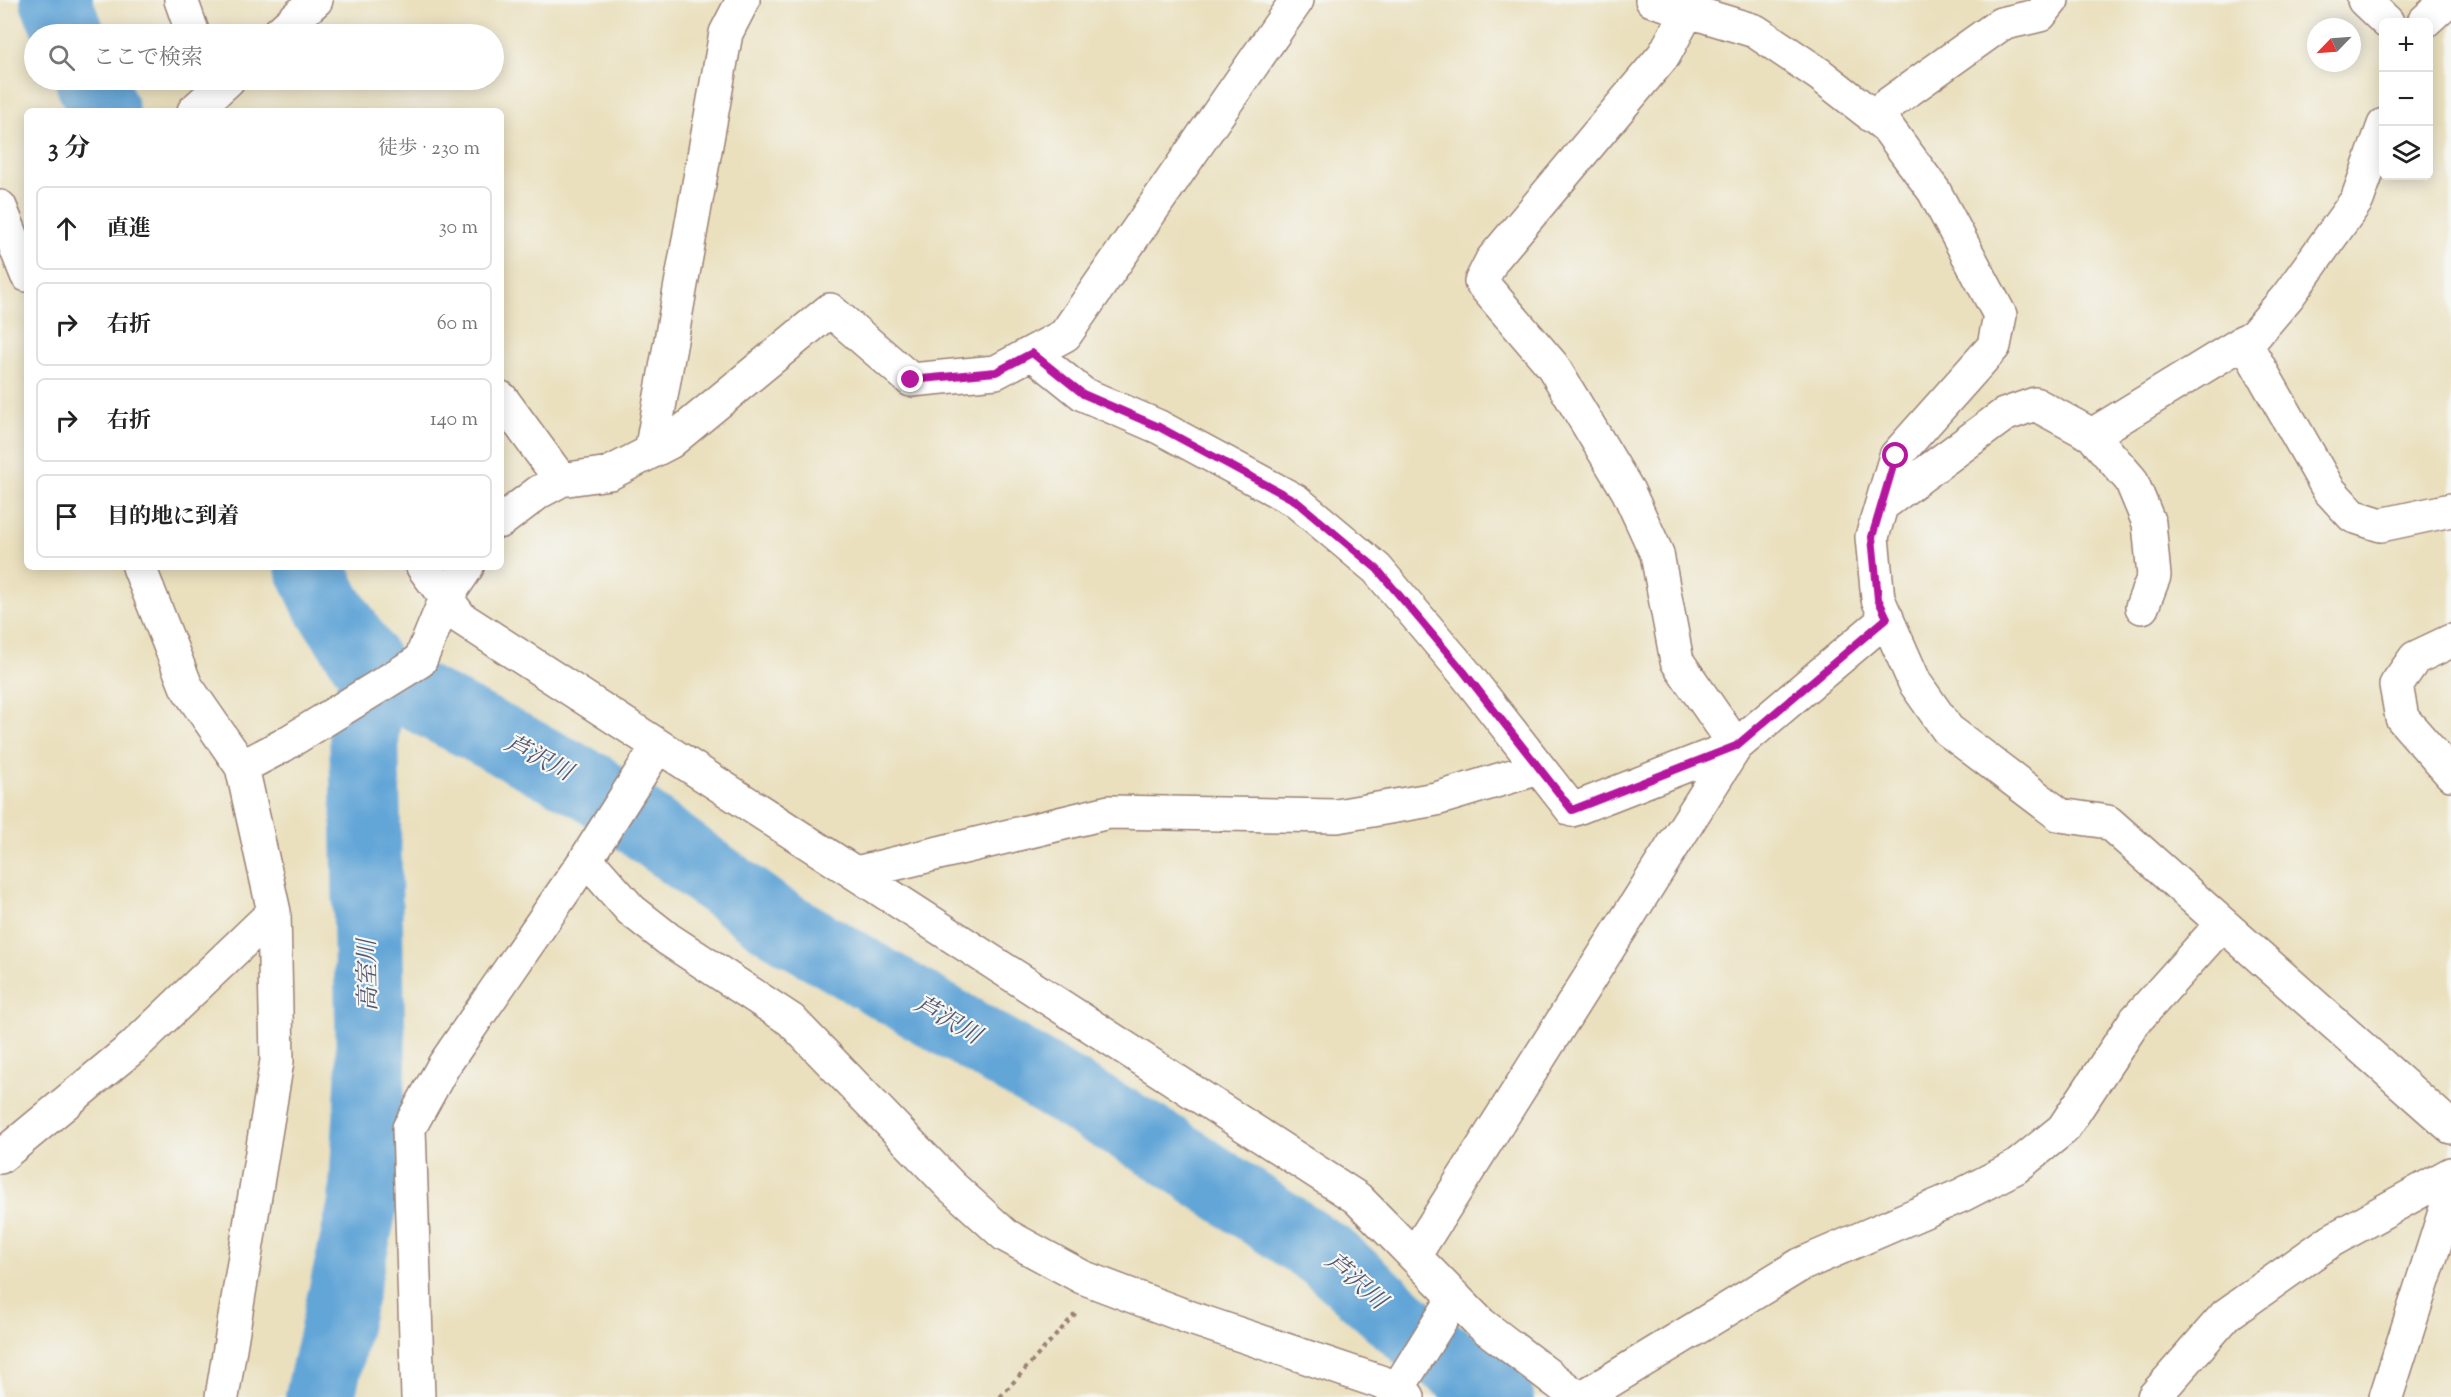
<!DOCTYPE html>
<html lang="ja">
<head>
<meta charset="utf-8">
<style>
	:root { --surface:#fff; --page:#f2f2f2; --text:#222; --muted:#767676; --line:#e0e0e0 }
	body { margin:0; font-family:"Sorts Mill Goudy","Noto Serif JP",serif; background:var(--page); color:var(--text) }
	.controls { position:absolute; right:18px; top:18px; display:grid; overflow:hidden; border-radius:9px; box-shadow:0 3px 15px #0003 }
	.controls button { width:54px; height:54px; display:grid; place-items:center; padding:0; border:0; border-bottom:2px solid var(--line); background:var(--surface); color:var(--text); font:30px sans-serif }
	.compass { position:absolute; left:2307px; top:18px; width:54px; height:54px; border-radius:50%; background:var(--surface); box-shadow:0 3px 15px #0003; rotate:245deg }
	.stop { position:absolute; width:18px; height:18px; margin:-14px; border:4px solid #b5179e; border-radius:50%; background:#fff }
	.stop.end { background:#b5179e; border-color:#fff; box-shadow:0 2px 6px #0008 }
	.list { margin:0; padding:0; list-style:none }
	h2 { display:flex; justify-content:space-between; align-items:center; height:78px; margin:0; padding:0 24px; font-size:26px }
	h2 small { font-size:20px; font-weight:400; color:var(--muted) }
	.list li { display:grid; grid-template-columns:39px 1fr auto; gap:18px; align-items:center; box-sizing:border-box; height:84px; margin:0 12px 12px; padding:0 12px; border:2px solid var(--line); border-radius:9px }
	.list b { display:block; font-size:22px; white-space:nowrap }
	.list em { font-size:20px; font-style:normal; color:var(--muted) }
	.icon { flex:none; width:33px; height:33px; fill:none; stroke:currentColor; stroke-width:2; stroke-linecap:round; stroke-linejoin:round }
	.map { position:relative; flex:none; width:2451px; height:1397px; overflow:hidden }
	.search { position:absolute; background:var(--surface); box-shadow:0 3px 15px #0003; left:24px; top:24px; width:480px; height:66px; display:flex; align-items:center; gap:15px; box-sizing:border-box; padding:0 21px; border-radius:33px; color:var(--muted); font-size:22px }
	.panel { position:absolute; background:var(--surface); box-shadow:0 3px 15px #0003; left:24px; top:108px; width:480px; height:462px; border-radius:9px }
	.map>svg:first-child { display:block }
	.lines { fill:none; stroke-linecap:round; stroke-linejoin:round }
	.river { stroke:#62a5d7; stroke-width:70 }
	.minor-casing { stroke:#9a8074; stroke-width:36 }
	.path { stroke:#9a8074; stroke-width:4; stroke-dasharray:4.5 4.5; stroke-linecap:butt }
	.minor { stroke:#fff; stroke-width:33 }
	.route { stroke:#b5179e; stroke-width:8 }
	.labels { text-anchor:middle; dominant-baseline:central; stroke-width:4.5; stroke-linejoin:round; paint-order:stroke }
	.water-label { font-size:24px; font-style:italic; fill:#545570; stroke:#f6f6f2 }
</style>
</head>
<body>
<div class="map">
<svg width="2451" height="1397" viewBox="0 0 2451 1397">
	<rect width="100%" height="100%" fill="#f6f6f2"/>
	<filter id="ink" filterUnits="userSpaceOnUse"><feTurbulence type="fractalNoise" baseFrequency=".0167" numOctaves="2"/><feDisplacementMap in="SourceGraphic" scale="12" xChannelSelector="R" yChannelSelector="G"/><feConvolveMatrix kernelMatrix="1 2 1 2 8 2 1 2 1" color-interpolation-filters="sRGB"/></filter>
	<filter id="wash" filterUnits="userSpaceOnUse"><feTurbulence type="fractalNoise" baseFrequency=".008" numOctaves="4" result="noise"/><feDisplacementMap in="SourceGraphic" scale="24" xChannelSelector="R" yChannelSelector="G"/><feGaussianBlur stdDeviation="1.35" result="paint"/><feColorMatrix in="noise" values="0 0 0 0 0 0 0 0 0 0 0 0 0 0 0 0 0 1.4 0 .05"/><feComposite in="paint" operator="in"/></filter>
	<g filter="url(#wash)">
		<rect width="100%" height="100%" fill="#eae0be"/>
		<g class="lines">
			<path class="river" d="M55 0 70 34
				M90 80 104 111
				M310 567 327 603 374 674 364 732 371 1067 363 1204 320 1397
				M374 674 592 787 770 918 1168 1150 1328 1257 1425 1343 1499 1397"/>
		</g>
	</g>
	<g filter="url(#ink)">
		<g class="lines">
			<defs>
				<path id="minor" d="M181 0 193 34
					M1652 0 1755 31 1819 74 1887 127 1934 191 2000 315 1994 346 1896 456 1872 537 1878 599 1915 683 1948 730 2060 815 2108 822 2451 1127
					M2364 0 2387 22
					M2424 22 2448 0
					M278 34 316 0
					M194 111 228 80
					M1872 116 2001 24 2040 15 2052 0
					M0 207 27 275
					M2244 341 2329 490 2353 516 2381 525 2451 510
					M1032 353 1083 394 1159 427 1296 501 1377 569 1464 672 1572 810 1736 746 1677 661 1657 554 1628 491 1552 365 1481 282 1492 260 1664 55 1689 9
					M501 398 561 480
					M2092 435 2131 480 2149 523 2154 576 2142 607
					M651 452 726 33 743 0
					M1882 505 2004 415 2035 404 2092 435 2255 335 2288 296 2357 200 2384 125
					M501 521 539 492 561 480 610 473 670 442 830 310 911 380 996 372 1065 335 1297 0
					M139 567 186 686 242 767 274 912 277 1061 222 1397
					M423 567 461 618 1357 1198 1481 1324 1577 1397
					M2451 641 2415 658 2396 685 2402 718 2451 774
					M242 767 282 746 420 661 446 598 467 567
					M586 859 631 910 668 939 791 1020 951 1186 1005 1235 1082 1277 1188 1317 1398 1388 1408 1397
					M856 873 1109 812 1337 816 1436 799 1539 768
					M0 1157 132 1048 274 912
					M1414 1256 1736 746 1887 618
					M1398 1388 1455 1297
					M418 1397 409 1128 444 1065 586 859 658 746
					M1583 1397 1800 1265 1962 1195 2016 1167 2063 1129 2134 1022 2222 924
					M2154 1397 2226 1315 2332 1240 2451 1174
					M2386 1397 2451 1193"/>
			</defs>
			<use href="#minor" class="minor-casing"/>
			<path class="path" d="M1000 1397 1076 1313"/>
			<use href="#minor" class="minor"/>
		</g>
	</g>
	<g class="lines" filter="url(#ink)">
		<path class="route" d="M911 380 996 372 1032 353 1083 394 1159 427 1296 501 1377 569 1464 672 1572 810 1736 746 1887 618 1878 599 1872 537 1896 456"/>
	</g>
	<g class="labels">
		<g class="water-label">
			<text transform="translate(538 759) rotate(27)">芦沢川</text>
			<text transform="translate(369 975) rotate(-91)">高室川</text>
			<text transform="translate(947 1021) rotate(30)">芦沢川</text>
			<text transform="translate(1355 1282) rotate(41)">芦沢川</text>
		</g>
	</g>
</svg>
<div class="controls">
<button>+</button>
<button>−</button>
<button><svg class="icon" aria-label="layers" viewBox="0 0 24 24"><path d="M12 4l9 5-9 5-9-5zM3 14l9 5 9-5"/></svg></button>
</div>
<svg class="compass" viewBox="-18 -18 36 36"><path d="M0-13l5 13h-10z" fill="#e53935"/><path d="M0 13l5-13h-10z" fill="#767676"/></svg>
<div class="stop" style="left:1896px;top:456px"></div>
<div class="stop end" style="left:911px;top:380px"></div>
<div class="search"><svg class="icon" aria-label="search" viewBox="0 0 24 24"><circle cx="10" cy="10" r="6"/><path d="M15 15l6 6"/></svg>ここで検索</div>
<section class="panel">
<h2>3 分<small>徒歩 · 230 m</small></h2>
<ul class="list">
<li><svg class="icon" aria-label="ahead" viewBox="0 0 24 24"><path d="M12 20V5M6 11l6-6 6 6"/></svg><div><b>直進</b></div><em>30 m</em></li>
<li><svg class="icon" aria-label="right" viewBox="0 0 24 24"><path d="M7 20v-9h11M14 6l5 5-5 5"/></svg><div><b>右折</b></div><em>60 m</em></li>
<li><svg class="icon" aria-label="right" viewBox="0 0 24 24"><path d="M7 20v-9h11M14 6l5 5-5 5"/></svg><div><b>右折</b></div><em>140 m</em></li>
<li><svg class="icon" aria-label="arrive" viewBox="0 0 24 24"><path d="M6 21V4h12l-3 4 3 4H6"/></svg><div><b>目的地に到着</b></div></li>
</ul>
</section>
</div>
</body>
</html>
